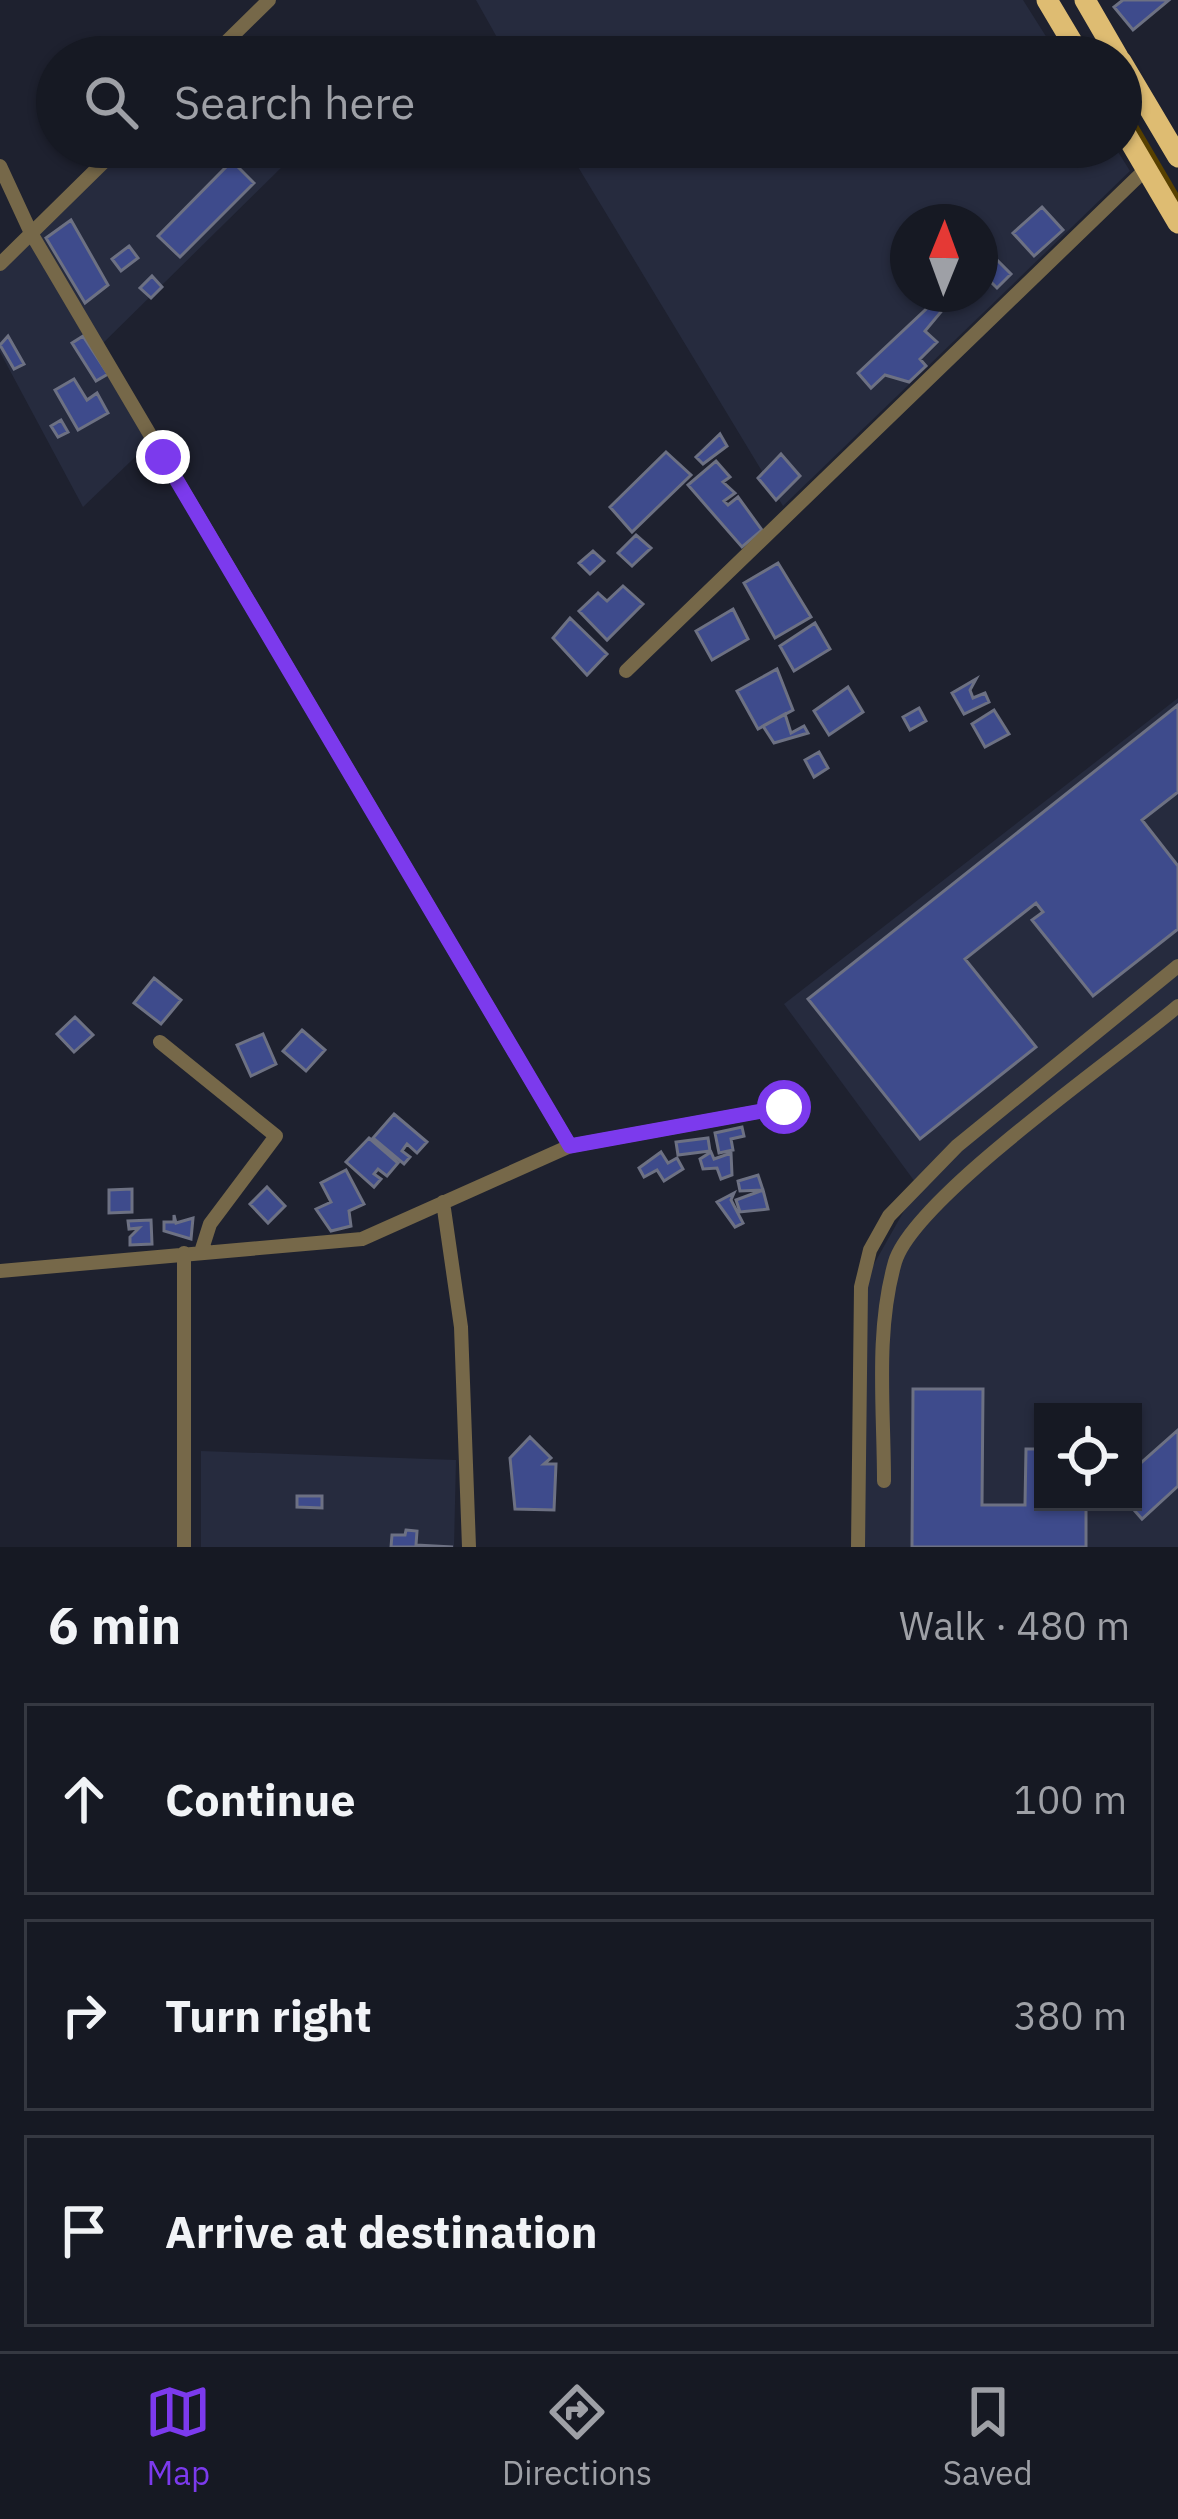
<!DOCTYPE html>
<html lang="en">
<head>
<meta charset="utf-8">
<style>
	:root { --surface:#161923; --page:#232630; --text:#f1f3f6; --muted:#9ea0a6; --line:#353841; --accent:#7c3aed }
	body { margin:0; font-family:"IBM Plex Sans",sans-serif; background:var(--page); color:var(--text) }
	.controls { position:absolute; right:36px; bottom:36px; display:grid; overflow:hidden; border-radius:0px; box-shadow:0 3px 9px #0004 }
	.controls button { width:108px; height:108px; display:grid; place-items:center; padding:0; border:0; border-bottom:3px solid var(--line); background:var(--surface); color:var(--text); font:60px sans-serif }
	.compass { position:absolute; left:890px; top:204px; width:108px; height:108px; border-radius:50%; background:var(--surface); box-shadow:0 3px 9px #0004; rotate:1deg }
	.stop { position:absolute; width:36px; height:36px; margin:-27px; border:9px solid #7c3aed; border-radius:50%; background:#fff }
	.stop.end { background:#7c3aed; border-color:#fff; box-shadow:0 3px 12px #0008 }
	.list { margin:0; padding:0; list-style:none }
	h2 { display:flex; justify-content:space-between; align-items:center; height:156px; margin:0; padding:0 48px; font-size:51px }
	h2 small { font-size:39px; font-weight:400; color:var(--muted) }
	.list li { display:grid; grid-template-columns:78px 1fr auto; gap:36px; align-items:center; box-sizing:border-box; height:192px; margin:0 24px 24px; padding:0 24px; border:3px solid var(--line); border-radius:0px }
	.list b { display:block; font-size:45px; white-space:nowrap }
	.list em { font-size:39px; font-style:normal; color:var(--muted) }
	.icon { flex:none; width:66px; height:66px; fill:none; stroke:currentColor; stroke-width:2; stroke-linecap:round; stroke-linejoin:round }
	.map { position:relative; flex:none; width:1178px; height:1547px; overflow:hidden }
	.search { position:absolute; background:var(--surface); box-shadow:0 3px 9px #0004; left:36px; right:36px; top:36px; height:132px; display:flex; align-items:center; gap:30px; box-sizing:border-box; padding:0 42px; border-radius:66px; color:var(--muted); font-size:45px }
	.sheet { height:804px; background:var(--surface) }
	nav { display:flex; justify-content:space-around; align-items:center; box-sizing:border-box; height:168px; border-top:3px solid var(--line); background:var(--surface); font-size:33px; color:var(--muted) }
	nav a { display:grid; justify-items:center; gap:6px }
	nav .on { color:var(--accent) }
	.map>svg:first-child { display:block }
	.built { fill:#262b3e; fill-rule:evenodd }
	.green { fill:#574000 }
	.building { fill:#3e4b8c; stroke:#6d7183; stroke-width:3 }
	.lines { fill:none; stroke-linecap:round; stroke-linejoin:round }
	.minor { stroke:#766849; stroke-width:14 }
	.trunk { stroke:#debc72; stroke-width:21 }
	.route { stroke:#7c3aed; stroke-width:15 }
</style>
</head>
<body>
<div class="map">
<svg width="1178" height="1547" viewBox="0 0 1178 1547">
	<rect width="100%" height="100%" fill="#1e212f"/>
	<path class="built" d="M476 0H1023L1059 57H508Z
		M119 147H275L286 163 99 347 153 440 83 507 0 352V265Z
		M566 147H1115L1130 171 783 506ZM908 222H980V294H908Z
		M1178 698V1547H861V1287L918 1186 784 1004ZM1043 1412H1133V1502H1043Z
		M201 1451 456 1460 454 1547H201Z"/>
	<path class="green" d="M1121 96 1178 193V207L1121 111Z"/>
	<path class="building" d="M1123 0H1169L1133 30 1114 7Z
		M232 161 254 183 180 257 158 236Z
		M1042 207 1063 230 1034 256 1013 233Z
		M71 220 108 285 85 303 46 238Z
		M129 246 138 258 121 271 112 259Z
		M992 255 1011 274 997 288 980 271Z
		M152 276 162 287 151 298 140 288Z
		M938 298 945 307 925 331 937 342 920 359 926 366 909 382 885 375 871 388 858 373Z
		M8 336 24 364 14 369 0 345Z
		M83 336 108 374 96 381 72 343Z
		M74 379 87 400 97 393 108 413 78 430 55 390Z
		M61 420 68 432 58 437 51 426Z
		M720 434 727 446 703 464 696 457Z
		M666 452 691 475 632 532 610 507Z
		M781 454 800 476 776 500 758 478Z
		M716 461 730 477 723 482 735 493 724 501 728 505 738 497 762 530 742 547 688 485Z
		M636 535 651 548 632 566 618 553Z
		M593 551 604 561 590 574 579 563Z
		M778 563 811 617 775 638 744 583Z
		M623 586 643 604 607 640 579 611 598 593 607 601Z
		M733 609 748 639 712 660 696 631Z
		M570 618 607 654 587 675 553 638Z
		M815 623 830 649 794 671 780 646Z
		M777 669 793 710 758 729 737 691Z
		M976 679 970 690 973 698 985 693 989 702 964 714 952 693Z
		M848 687 863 712 829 735 814 711Z
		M1178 705V792L1142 820 1178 866V929L1093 996 1032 920 1043 912 1036 903 965 959 1036 1047 920 1139 808 999Z
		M919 708 926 721 910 730 903 717Z
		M994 710 1009 734 985 747 972 724Z
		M785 714 791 733 804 726 808 733 774 743 763 726Z
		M819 752 828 768 814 777 805 760Z
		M154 978 181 1000 161 1024 134 1003Z
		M75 1017 93 1035 74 1052 57 1034Z
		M302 1030 325 1050 306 1071 283 1051Z
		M263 1034 276 1064 251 1076 237 1045Z
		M394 1114 427 1142 417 1153 407 1144 402 1151 410 1157 404 1164 373 1138Z
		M742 1127 744 1136 731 1139 733 1150 719 1153 715 1133Z
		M369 1138 398 1163 387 1176 378 1169 374 1174 381 1179 374 1187 346 1162Z
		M708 1138 710 1151 678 1155 676 1142Z
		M661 1152 668 1163 677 1158 683 1169 664 1181 657 1170 644 1177 639 1168Z
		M711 1152 714 1159 731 1153 732 1175 721 1179 717 1168 703 1169 700 1159Z
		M346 1170 364 1204 349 1211 351 1226 331 1231 316 1209 331 1202 321 1183Z
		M758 1175 763 1190 740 1191 738 1181Z
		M267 1187 285 1206 268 1223 250 1204Z
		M132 1189V1212L109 1213V1190Z
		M763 1190 768 1209 740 1212 736 1200Z
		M734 1193 731 1200 743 1223 735 1227 717 1202Z
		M174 1215 176 1223 193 1218 191 1239 164 1231V1222H174Z
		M151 1220 152 1244 130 1245V1237L139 1228 129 1229 128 1221Z
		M913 1389H983L982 1505H1025L1026 1449H1043V1502H1086V1547H912Z
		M1178 1430V1486L1142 1519 1127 1502H1133V1470Z
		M530 1437 551 1458 544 1464H556L554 1510 515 1509 510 1458Z
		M297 1496H322V1508L297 1507Z
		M406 1530 417 1531 416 1545 453 1547H391L392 1535H405Z"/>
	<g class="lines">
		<path class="minor" d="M211 57 269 0
			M0 166 31 233 570 1146
			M0 264 119 147
			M626 671 1146 169
			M160 1042 276 1136 210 1224 202 1249
			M443 1202 461 1327 469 1547
			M184 1253V1547
			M0 1271 362 1239 570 1146 784 1107
			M884 1481C884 1409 875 1332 895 1262 914 1198 1118 1057 1178 1006
			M858 1547 861 1287 870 1250 889 1216 957 1146 1178 966"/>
		<path class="trunk" d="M1047 0 1081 57
			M1085 0 1118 57
			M1121 61 1178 157
			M1121 126 1178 223"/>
	</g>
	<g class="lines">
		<path class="route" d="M163 457 570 1146 784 1107"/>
	</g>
</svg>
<div class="controls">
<button><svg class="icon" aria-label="locate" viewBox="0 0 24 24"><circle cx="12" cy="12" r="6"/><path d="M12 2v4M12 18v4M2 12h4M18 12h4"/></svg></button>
</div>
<svg class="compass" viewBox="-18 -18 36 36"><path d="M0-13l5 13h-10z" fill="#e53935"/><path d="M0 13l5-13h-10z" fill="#9ea0a6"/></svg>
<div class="stop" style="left:784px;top:1107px"></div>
<div class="stop end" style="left:163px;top:457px"></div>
<div class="search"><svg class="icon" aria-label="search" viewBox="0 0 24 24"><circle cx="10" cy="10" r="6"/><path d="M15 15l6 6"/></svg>Search here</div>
</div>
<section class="sheet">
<h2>6 min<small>Walk · 480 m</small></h2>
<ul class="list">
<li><svg class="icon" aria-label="ahead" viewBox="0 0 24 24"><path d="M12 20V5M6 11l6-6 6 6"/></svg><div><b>Continue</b></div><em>100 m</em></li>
<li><svg class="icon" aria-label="right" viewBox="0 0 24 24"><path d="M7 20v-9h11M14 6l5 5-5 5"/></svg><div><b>Turn right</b></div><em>380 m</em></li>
<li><svg class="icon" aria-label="arrive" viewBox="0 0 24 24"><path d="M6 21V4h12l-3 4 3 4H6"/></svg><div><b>Arrive at destination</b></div></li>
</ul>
</section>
<nav>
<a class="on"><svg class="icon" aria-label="map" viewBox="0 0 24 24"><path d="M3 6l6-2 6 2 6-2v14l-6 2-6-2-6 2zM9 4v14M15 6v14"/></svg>Map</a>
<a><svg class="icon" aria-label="directions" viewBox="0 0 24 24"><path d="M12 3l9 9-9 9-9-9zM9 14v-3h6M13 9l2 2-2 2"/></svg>Directions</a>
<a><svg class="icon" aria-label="saved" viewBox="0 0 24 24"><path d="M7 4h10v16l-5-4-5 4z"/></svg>Saved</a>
</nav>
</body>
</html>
